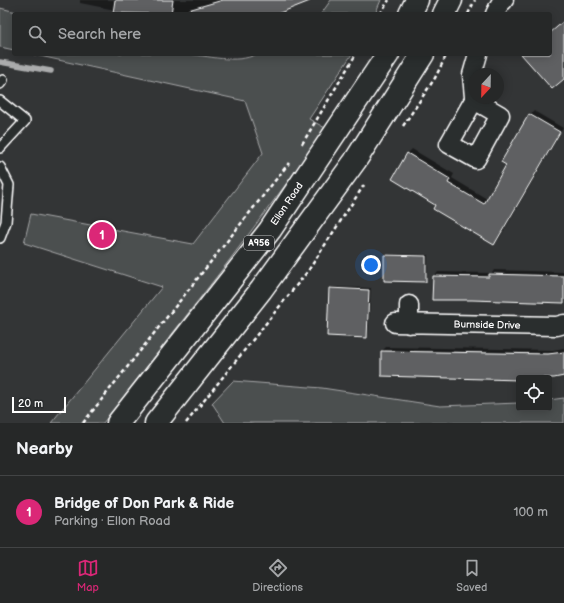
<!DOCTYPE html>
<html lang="en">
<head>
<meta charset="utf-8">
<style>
	:root { --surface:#262828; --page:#2e3030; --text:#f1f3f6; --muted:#a4a6a8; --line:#424445; --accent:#db2777 }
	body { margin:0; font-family:"Balsamiq Sans",sans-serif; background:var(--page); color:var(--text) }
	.controls { position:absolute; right:12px; bottom:12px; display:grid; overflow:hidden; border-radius:4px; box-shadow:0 2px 10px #0003 }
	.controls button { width:36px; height:36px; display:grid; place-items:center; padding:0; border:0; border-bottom:1px solid var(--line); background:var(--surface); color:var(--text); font:20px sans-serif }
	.compass { position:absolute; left:468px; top:68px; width:36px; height:36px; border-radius:50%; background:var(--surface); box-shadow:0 2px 10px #0003; rotate:202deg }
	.scale { position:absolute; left:12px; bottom:10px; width:54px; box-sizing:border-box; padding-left:4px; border:2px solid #fff; border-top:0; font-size:11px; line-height:14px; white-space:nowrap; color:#fff; -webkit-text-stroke:3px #2a2d2e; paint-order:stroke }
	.you { position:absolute; left:371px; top:265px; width:14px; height:14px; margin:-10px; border:3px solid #fff; border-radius:50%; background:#1a73e8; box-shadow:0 0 0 6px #1a73e833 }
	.badge { display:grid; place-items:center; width:26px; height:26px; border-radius:50%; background:var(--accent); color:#fff; font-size:13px; font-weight:700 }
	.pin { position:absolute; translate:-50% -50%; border:2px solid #fff; box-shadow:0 1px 4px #0006 }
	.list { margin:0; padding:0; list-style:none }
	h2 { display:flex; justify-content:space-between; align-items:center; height:52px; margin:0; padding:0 16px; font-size:17px }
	h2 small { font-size:13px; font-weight:400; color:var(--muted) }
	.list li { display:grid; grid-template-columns:26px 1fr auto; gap:12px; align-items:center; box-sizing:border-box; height:72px; padding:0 16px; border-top:1px solid var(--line) }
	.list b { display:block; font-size:15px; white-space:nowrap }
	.list p { margin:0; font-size:13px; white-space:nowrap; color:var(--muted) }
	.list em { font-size:13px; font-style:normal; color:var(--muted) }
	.icon { flex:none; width:22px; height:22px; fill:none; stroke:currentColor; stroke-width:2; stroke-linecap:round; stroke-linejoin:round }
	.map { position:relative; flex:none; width:564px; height:423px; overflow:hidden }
	.search { position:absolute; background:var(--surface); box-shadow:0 2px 10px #0003; left:12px; right:12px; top:12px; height:44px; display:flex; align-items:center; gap:10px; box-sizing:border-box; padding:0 14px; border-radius:4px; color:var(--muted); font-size:15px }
	.sheet { height:124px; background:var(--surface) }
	nav { display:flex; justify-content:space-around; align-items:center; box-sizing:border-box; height:56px; border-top:1px solid var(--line); background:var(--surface); font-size:11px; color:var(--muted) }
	nav a { display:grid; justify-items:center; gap:2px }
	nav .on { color:var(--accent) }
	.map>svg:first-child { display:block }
	.green { fill:#4c4f50; stroke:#a6a7a8 }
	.shadow { fill:#0007; fill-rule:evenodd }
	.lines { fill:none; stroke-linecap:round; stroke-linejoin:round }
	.stream { stroke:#abacad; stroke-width:5.5 }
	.building { fill:#5f6162; stroke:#fff }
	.service-casing { stroke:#fff; stroke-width:12 }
	.minor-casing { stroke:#fff; stroke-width:21 }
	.primary-casing { stroke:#fff; stroke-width:25 }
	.path { stroke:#fff; stroke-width:2.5; stroke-dasharray:4 3; stroke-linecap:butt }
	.service { stroke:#2a2d2e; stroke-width:9 }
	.minor { stroke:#2a2d2e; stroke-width:18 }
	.primary { stroke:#2a2d2e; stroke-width:22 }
	.labels { text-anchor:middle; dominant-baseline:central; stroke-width:3; stroke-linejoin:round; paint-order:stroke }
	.shield { fill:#2a2d2e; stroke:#bfc0c0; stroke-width:1 }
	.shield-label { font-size:9px; font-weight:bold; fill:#fff }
	.street-label { font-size:10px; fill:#fff; stroke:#2a2d2e }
</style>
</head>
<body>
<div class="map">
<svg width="564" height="423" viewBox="0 0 564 423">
	<rect width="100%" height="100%" fill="#333536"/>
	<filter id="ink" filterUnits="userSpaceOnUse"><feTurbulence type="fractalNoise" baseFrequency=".025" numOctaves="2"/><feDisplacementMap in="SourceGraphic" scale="8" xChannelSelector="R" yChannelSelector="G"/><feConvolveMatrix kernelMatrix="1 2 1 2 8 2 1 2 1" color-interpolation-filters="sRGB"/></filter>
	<g filter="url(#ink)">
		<path class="green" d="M331 0H381L375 14H321Z
			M0 8 25 14H14V50L0 47Z
			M31 54C82 54 134 52 185 54 207 55 236 65 257 54H352L309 119 327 129 228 262 103 423H51L162 287 24 243 31 214 193 244 263 153 245 101Z
			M233 381 322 388 440 406 519 403V408H549V400L564 398V423H225L212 403Z"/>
		<path class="shadow" d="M80 0H292L274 14H131L114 12 115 10 80 3Z
			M534 111 563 128 499 239 494 244 436 204 393 178 408 153 412 149 454 174 452 178 487 199 507 164 530 115Z
			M387 254 428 255 427 279 425 281 385 256Z
			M494 270 564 272V298L434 277 438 272 492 273Z
			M332 287 371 288 368 335 366 337 330 289Z
			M386 347 553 350 564 348V375L548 378H519L382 375V351ZM385 350 553 353V355L385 352Z"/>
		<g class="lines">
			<path class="stream" d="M0 62 51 71"/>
		</g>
		<path class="building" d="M115 0H173L171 14 113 13Z
			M223 0H310V1L277 14H189L188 10Z
			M564 21V79L552 89 521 54H550V33Z
			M529 114 560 132 494 245 433 209 435 205 392 179 407 153 450 179 448 183 484 204 506 165 501 162Z
			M384 255 426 256V282L384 281Z
			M489 274 564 276V303L472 300H432L433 276 489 277Z
			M329 288 369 290 367 338 327 336Z
			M381 351 548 354 564 352V376L554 378H519V380L381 376Z"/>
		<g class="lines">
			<defs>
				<path id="service" d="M0 84 3 80
					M0 101 25 121 0 148
					M0 167 9 185 6 222 0 238"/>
				<path id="minor" d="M495 14 500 4 504 0
					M474 97 472 75 478 54
					M474 98V100L449 144 476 159 500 115 474 100
					M395 323 557 326 564 324
					M409 324V305"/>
				<path id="primary" d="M410 14 417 0
					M444 14 451 0
					M118 423 270 230 388 54
					M156 423 261 290 355 161 423 54"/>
			</defs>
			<use href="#service" class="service-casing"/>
			<use href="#minor" class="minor-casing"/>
			<use href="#primary" class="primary-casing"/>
			<path class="path" d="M380 14 389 0
				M468 14 475 0
				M403 126 435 78 447 54
				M302 144 356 54
				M83 423 289 163
				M186 423 308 271 364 185"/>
			<use href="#service" class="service"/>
			<use href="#minor" class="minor"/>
			<use href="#primary" class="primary"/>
		</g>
	</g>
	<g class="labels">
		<rect class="shield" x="244" y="236" width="30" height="14" rx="3"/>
		<g class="shield-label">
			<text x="259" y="243">A956</text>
		</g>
		<g class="street-label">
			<text transform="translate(287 204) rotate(-56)">Ellon Road</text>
			<text transform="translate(487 325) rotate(1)">Burnside Drive</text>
		</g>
	</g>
</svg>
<div class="controls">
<button><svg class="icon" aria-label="locate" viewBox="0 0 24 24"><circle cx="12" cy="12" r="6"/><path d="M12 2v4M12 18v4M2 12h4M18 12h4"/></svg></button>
</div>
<svg class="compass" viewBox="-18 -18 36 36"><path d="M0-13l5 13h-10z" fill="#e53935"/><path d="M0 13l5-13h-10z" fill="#a4a6a8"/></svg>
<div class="scale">20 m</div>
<div class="you"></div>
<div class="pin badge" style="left:102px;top:235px">1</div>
<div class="search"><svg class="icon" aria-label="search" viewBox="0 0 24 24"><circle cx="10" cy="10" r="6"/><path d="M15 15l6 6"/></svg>Search here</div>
</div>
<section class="sheet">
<h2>Nearby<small></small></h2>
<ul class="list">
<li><span class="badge">1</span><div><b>Bridge of Don Park &amp; Ride</b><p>Parking · Ellon Road</p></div><em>100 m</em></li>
</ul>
</section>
<nav>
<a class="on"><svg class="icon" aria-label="map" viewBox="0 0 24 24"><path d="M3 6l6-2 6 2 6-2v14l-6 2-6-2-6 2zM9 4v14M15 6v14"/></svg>Map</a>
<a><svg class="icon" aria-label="directions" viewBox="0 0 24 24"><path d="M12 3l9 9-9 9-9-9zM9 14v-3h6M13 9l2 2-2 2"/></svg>Directions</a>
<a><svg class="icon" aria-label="saved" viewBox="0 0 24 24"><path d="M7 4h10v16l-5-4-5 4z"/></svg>Saved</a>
</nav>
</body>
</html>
